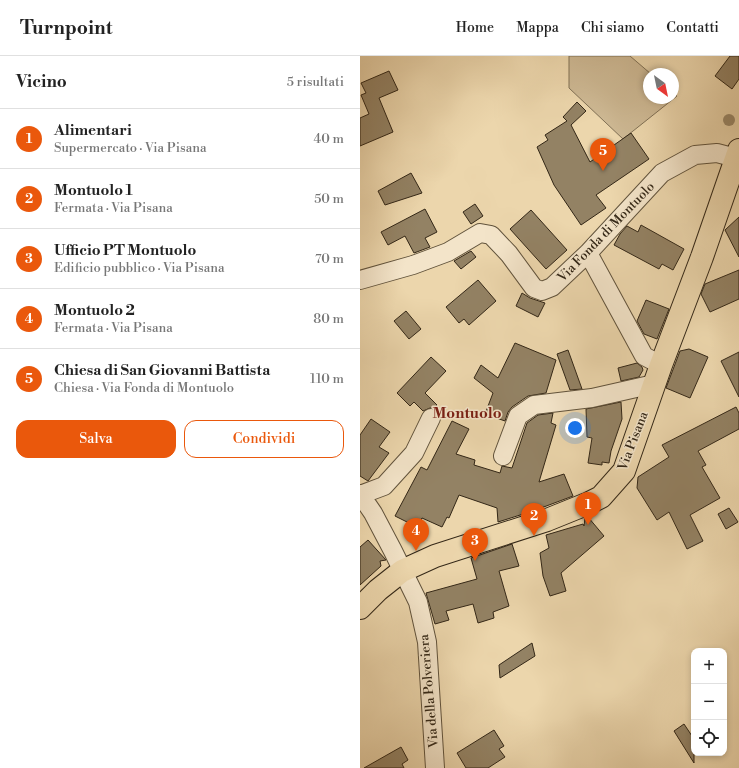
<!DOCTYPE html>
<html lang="it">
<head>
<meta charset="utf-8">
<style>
	:root { --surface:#fff; --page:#f6f6f6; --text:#222; --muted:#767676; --line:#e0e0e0; --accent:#ea580c }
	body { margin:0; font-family:"Libre Bodoni",serif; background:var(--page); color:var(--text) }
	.controls { position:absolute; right:12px; bottom:12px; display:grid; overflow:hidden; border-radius:8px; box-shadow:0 2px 6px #0003 }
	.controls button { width:36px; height:36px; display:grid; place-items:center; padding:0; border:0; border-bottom:1px solid var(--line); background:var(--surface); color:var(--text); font:20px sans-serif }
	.compass { position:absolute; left:283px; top:12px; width:36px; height:36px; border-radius:50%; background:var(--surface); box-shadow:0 2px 6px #0003; rotate:147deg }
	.you { position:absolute; left:215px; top:372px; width:14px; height:14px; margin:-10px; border:3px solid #fff; border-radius:50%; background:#1a73e8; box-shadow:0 0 0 6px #1a73e833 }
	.badge { display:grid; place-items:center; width:26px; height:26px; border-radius:50%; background:var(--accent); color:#fff; font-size:13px; font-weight:700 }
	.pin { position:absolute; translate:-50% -33px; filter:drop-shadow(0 1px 2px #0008) }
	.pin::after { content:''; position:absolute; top:21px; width:14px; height:12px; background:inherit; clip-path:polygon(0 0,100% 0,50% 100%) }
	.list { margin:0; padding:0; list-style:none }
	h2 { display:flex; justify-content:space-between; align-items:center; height:52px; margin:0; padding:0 16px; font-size:17px }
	h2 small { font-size:13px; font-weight:400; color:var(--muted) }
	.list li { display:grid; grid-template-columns:26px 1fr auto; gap:12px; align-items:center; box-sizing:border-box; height:60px; padding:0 16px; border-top:1px solid var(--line) }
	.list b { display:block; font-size:15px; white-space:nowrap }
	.list p { margin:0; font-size:13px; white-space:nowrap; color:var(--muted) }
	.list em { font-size:13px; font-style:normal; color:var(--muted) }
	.actions { display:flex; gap:8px; padding:12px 16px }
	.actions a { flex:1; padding:9px 0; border:1px solid var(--accent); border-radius:12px; text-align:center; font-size:14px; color:var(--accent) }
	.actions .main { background:var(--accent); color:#fff }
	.icon { flex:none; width:22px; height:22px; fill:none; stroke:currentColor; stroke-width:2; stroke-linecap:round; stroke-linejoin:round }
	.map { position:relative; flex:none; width:379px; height:712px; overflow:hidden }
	header { display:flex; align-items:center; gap:24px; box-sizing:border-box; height:56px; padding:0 20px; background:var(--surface); border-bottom:1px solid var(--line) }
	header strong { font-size:19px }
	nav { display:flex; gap:22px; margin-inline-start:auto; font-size:14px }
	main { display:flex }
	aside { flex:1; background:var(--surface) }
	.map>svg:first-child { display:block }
	.green { fill:#cdb893; stroke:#807055 }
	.building { fill:#938264; stroke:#332717 }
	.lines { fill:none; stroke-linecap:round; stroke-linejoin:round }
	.minor-casing { stroke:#61533c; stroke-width:20 }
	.major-casing { stroke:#332717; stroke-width:24 }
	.minor { stroke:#f3e4c9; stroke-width:18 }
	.major { stroke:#ecd6ac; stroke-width:22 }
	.tree { fill:#9c8a6b }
	.labels { text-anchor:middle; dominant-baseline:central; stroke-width:3; stroke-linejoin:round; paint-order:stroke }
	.street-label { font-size:13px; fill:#332717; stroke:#f3e4c9 }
	.quarter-label { font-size:15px; font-weight:bold; fill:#7a1f14; stroke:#f3e4c9 }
</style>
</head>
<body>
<header>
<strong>Turnpoint</strong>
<nav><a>Home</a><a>Mappa</a><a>Chi siamo</a><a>Contatti</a></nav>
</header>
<main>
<aside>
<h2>Vicino<small>5 risultati</small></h2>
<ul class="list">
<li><span class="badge">1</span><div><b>Alimentari</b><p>Supermercato · Via Pisana</p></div><em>40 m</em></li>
<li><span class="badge">2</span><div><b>Montuolo 1</b><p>Fermata · Via Pisana</p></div><em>50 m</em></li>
<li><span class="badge">3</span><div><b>Ufficio PT Montuolo</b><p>Edificio pubblico · Via Pisana</p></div><em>70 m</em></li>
<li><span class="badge">4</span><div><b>Montuolo 2</b><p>Fermata · Via Pisana</p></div><em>80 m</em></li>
<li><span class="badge">5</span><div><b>Chiesa di San Giovanni Battista</b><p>Chiesa · Via Fonda di Montuolo</p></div><em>110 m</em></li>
</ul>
<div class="actions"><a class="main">Salva</a><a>Condividi</a></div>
</aside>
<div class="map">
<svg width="379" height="712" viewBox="0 0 379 712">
	<rect width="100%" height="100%" fill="#ecd6ac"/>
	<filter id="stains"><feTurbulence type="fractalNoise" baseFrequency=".005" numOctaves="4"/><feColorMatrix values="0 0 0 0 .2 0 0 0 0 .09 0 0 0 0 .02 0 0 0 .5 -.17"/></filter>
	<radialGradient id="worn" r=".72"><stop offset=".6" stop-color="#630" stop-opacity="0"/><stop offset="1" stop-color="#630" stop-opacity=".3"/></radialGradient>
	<path class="green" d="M209 0H270L291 18H289V42H313V36L317 40 263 83 209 32Z"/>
	<path class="building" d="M370 0H379V23L372 33 355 20Z
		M29 15 38 34 19 42 33 76 0 90V62L9 58 1 39 6 37 1 27Z
		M217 46 226 55 211 69 230 106 271 77 289 103 236 139 246 152 221 169 194 129 177 91 188 84 185 79 207 65 203 61Z
		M51 117 62 137 25 149 18 135Z
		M115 148 123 160 111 168 103 156Z
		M65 153 77 176 65 182 70 191 54 197 45 180 28 189 21 176Z
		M171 154 207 194 186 213 150 173Z
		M379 161V201L365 174Z
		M281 169 324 193 313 214 302 208 299 213 254 189 260 178 267 170 278 176Z
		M111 195 116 201 101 213 94 205Z
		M379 214V243L350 256 341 238 345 228Z
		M118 224 136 245 109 269 104 263 99 267 86 251Z
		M162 237 170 242 185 247 178 261 156 250Z
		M286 244 309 253 297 283 284 278 277 265Z
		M46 255 61 273 49 283 34 265Z
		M155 287 196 304 186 337 168 340 152 351 148 356 145 365 125 358 133 337 114 322 121 309 138 322Z
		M329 293 348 301 330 342 306 332 320 295Z
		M208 294 222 333 210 334 197 298Z
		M379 296V341L361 305Z
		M71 301 86 315 65 337 77 349 74 352H70L63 355 54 346 50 350 37 337Z
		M277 307 282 311 283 314 279 321 261 325 258 312Z
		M261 346 262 363 251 395 249 407 242 406V409L228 407 232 382 227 381 226 353Z
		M376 351 379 357V373L338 395 346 409 342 411 360 442 330 459 343 485 327 493 309 456 297 464 277 432 278 421 309 401 302 389Z
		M193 357 191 367 196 369 179 426 204 418 213 440 173 455 138 466 137 452 99 439 89 462 87 461 82 471 62 462 57 471 35 460 61 411 67 414 92 365 109 373 96 398 115 404 114 409 140 417 142 410 152 412 167 367 178 359Z
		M11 363 30 376 19 391 29 397 8 425 0 420V379Z
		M369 452 378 466 366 473 358 458Z
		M228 461 244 480 201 517 206 535 190 540 183 520 180 497 189 492 186 479 223 468 224 470 225 462Z
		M8 484 26 504 20 505 21 510 0 529V491Z
		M152 488 159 510 139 515 149 550 133 556 134 562 118 567 113 548 86 555 89 564 75 568 66 537 117 523 111 502Z
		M172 587 175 600 140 622 139 609Z
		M324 668 334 683V707L314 675Z
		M134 674 144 690 139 693 145 701 128 712H106L97 697Z
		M41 691 48 704 42 708 44 712H4Z"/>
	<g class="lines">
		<defs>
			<path id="minor" d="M228 197 284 300 301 309
				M0 224 53 209 88 196 120 177 131 179 149 198 174 232 182 235 192 231 228 197 302 117 335 99 357 97 376 102
				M143 400 158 360 174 349 232 342 294 328
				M0 438 13 457 33 495 58 546 67 586 75 712
				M0 439 24 430 54 397 71 362"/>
			<path id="major" d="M0 552 18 534 42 515 75 500 187 464 229 447 241 441 264 415 301 309 342 201 379 94"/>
		</defs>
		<use href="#minor" class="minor-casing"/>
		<use href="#major" class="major-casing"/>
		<use href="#minor" class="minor"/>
		<use href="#major" class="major"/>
	</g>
	<circle class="tree" cx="369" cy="64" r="6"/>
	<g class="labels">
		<g class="street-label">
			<text transform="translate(246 176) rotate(-46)">Via Fonda di Montuolo</text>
			<text transform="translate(273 385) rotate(-69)">Via Pisana</text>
			<text transform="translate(69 635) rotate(-95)">Via della Polveriera</text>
		</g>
		<g class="quarter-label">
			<text x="107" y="357">Montuolo</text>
		</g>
	</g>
	<rect width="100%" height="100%" filter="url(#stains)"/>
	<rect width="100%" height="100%" fill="url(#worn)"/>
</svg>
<div class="controls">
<button>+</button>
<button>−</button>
<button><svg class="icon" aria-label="locate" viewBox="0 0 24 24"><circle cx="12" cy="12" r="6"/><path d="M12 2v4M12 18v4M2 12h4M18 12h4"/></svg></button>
</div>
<svg class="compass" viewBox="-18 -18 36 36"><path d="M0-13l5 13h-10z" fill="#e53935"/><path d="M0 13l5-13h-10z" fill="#767676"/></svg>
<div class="you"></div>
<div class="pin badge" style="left:228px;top:469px">1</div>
<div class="pin badge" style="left:174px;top:480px">2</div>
<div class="pin badge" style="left:115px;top:505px">3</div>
<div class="pin badge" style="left:56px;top:495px">4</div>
<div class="pin badge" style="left:243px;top:115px">5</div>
</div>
</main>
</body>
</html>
